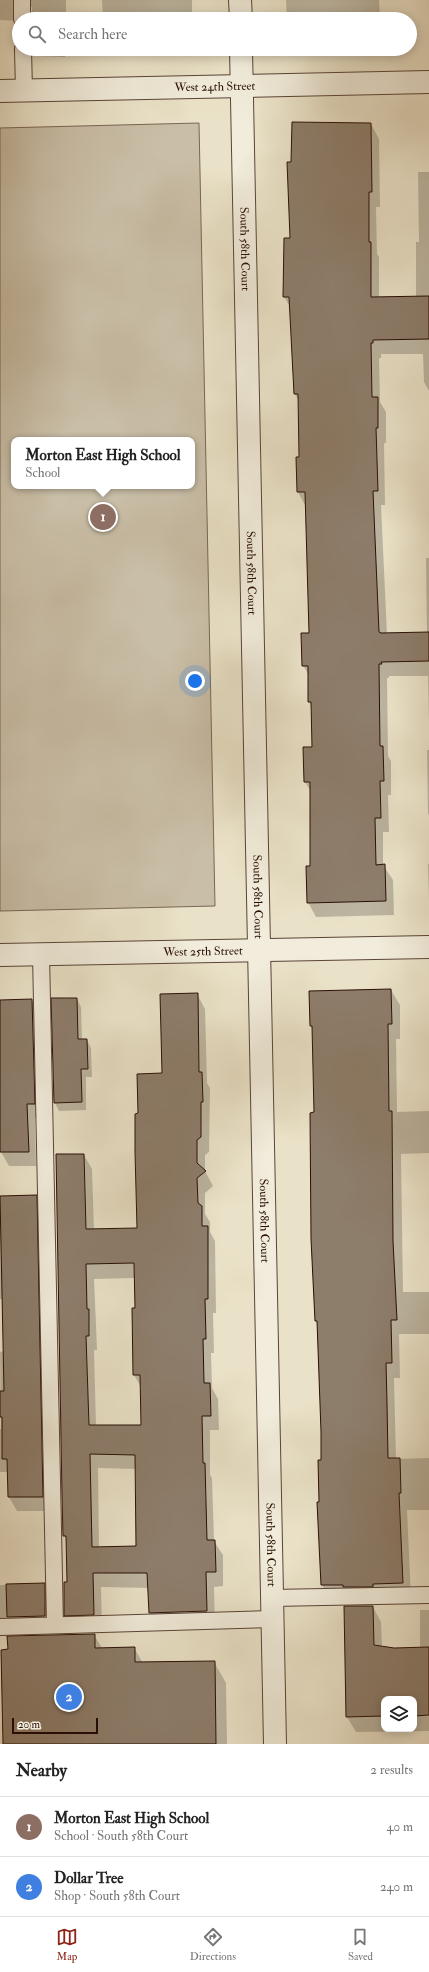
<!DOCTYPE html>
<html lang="en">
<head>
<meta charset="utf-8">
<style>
	:root { --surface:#fff; --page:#f6f6f6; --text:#222; --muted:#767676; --line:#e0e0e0; --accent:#8f2418 }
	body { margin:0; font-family:"IM FELL Double Pica",serif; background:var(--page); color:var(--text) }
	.controls { position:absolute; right:12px; bottom:12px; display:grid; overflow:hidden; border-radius:8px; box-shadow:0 2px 10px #0003 }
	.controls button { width:36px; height:36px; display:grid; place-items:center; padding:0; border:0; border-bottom:1px solid var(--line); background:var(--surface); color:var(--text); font:20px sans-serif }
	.scale { position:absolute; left:12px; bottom:10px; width:86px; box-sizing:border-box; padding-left:4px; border:2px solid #290f06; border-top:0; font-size:11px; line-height:14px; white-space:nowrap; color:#290f06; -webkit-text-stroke:3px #f1ecdb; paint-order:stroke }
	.you { position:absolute; left:195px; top:681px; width:14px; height:14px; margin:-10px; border:3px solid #fff; border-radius:50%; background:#1a73e8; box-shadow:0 0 0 6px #1a73e833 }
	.badge { display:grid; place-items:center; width:26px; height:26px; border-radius:50%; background:var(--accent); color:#fff; font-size:13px; font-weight:700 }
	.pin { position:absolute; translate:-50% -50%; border:2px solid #fff; box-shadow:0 1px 4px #0006 }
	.popup { position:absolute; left:11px; top:437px; width:184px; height:52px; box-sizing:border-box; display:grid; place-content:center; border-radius:8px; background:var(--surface); filter:drop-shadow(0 1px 3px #0005); font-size:13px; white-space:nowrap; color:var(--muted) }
	.popup b { font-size:15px; color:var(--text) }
	.popup::after { content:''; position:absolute; left:50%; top:100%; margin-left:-8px; border:8px solid transparent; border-top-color:var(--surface) }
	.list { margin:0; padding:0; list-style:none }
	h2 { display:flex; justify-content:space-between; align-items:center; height:52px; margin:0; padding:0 16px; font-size:17px }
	h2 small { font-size:13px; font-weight:400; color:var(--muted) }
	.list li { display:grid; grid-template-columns:26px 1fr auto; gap:12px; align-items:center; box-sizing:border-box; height:60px; padding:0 16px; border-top:1px solid var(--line) }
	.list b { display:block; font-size:15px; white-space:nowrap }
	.list p { margin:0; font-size:13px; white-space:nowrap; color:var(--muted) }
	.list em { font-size:13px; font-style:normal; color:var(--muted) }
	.icon { flex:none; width:22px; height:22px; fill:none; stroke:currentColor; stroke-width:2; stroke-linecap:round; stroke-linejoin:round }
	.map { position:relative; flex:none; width:429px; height:1744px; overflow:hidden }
	.search { position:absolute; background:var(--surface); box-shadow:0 2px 10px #0003; left:12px; right:12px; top:12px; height:44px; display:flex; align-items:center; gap:10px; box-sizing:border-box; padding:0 14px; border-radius:22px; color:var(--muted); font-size:15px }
	.sheet { height:172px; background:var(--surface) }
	nav { display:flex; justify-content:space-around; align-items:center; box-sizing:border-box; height:56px; border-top:1px solid var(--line); background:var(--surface); font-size:11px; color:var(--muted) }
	nav a { display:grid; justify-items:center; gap:2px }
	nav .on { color:var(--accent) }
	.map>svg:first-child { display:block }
	.green { fill:#c9bea7; stroke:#796656; fill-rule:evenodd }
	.shadow { fill:#0003; fill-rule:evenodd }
	.building { fill:#8d7d6b; stroke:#290f06; fill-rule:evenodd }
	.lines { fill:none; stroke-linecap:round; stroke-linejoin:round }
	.lane-casing { stroke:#594436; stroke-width:18 }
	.street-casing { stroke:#594436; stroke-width:24 }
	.lane { stroke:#f1ecdb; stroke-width:16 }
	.street { stroke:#f1ecdb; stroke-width:22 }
	.labels { text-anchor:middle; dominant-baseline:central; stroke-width:3; stroke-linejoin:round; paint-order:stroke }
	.street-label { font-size:12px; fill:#290f06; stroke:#f1ecdb }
</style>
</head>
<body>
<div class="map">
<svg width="429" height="1744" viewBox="0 0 429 1744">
	<rect width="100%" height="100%" fill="#eae2c8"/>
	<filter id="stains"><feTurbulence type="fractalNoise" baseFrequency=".005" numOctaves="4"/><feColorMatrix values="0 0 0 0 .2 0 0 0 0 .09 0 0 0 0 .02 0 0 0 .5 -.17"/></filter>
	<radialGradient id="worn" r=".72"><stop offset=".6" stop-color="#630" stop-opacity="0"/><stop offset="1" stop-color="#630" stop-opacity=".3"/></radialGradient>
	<path class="green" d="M199 123 215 906 0 911V128ZM14 440H192V486H14Z"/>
	<path class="shadow" d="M0 0H66V19H32V7H26L19 21 0 20Z
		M102 0H192V19H103Z
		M286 0H379L380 19H287Z
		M33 49H65V57L38 56Z
		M111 49H193L112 51Z
		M371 124 379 139 380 207H376L377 254 379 257V298H416V242H419L418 172H429V391L424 382 423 354H381V358H379L380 402 386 412V443H384L385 505H381L387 634 427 633 426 558H429V723L428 676H389V678H387L388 756 391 761V795H388L389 832H383V865L393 880 394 915 316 917 308 902 311 867V792L305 782 313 748 312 707 309 702V676L303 665 310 634 306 507 298 492 297 458H300L299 401 295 394 291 308 284 297 291 239 292 163Z
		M427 750H429V815L428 813Z
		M428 864H429V900Z
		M391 990 400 1005V1039H396L397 1112 429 1111V1153L401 1154 403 1292H429V1334H399L400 1378H394L396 1459 429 1458V1510H407L411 1598 330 1600 322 1585 320 1503 322 1461 318 1324 316 1321 311 1204 315 1113 313 1029 311 1026Z
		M197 994 205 1009 207 1083 210 1088 209 1152 205 1155V1171L213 1186 205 1193V1214L210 1222V1232L215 1241 216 1313H213L214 1353H211L212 1388 218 1399 219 1430H210V1475L212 1478 214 1541 223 1555V1586L214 1587 215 1626 158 1627 150 1613 149 1588 101 1587 102 1629 74 1630 65 1615 68 1583 67 1541 64 1535 84 1155 92 1169 94 1230 138 1229 139 1114 163 1074ZM135 1278 134 1375 141 1387 142 1426H96L94 1350H97L96 1325 94 1279ZM98 1468 136 1469 137 1547 99 1548Z
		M77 999 81 1007 82 1040H87L91 1048 92 1077H86V1110L59 1111 55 1103Z
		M32 1000 40 1014 42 1118H35L36 1166H9L1 1152 0 1001Z
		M36 1196 44 1210 50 1511H17L9 1497 8 1472H0V1429H1L0 1352 4 1351 3 1299H0V1197Z
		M44 1584 52 1598 53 1630 0 1621V1585Z
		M373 1607 381 1622 382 1647 394 1649H420V1610H429V1731L356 1732 347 1717ZM384 1699H414V1729H384Z
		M94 1635 102 1648H134L143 1663 214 1662 226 1683 227 1744H4Z"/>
	<path class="building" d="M292 122 371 123 372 192H369V242H371V297L429 296V339L373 340V343H371L372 397H378V428H376L378 491H373L379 632 381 633 429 632V661L381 662 382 664H379L380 746H383L384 781H380L381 818H375L376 865 385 864 386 901 307 903 306 866H310V782H304L303 747H312L311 702H308V666H302L301 633H309L305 492H297L296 457H299L298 394H294L289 297H283L284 238H290L287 162H291Z
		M391 989 392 1024H388L389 1111H392L393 1241 397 1320H391L392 1363H386L387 1403 388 1458H400L401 1493H399L403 1583 373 1584V1587H343V1585H321L317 1502H319L318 1460H321V1432L317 1321H315L311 1239 310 1113 314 1112 312 1026H310L309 991Z
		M198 993 199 1072H202L203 1102H201V1137L197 1140V1163L206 1171 197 1178 198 1203 202 1206V1226H208V1299H205L206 1339H203L204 1383H210L211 1416H202L203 1463H205L207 1540H215L216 1572H206L207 1611 149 1613 147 1573H93L94 1615 64 1616V1582H67L66 1536H63L62 1496 56 1154H84L86 1229 137 1228 135 1152V1114L138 1113 137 1074 162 1073 160 994ZM134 1263 135 1308H132L133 1375H140L141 1425H89L86 1336H89V1309H87L86 1264ZM90 1454 135 1455 136 1546 92 1547Z
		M51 998H77L78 1039H87L88 1069H81L82 1102 54 1103Z
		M32 999 35 1104H27L29 1152H0V1000Z
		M37 1195 43 1497H8L7 1459H2V1417H0V1391H4L0 1196Z
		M45 1583V1616L7 1617 6 1584Z
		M344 1606H373L374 1645 394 1648 429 1647V1715L414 1716V1699H384V1716L346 1717Z
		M95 1634V1648L135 1647V1662L215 1661 216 1744H3L1 1650 8 1649 7 1636Z"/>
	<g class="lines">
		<defs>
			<path id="lane" d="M22 0V19
				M23 49 24 91
				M41 954 55 1625
				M272 1598 429 1595
				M0 1627 273 1619"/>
			<g id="street">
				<path d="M240 0 241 19"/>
				<path id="s1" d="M241 49 275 1744"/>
				<path id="s2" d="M0 91 429 82"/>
				<path id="s3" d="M0 955 429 947"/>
			</g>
		</defs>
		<use href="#lane" class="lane-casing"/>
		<use href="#street" class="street-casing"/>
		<use href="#lane" class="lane"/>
		<use href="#street" class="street"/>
	</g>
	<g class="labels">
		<g class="street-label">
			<text stroke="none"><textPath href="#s2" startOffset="215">West 24th Street</textPath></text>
			<text stroke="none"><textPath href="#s1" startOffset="200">South 58th Court</textPath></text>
			<text stroke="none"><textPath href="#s1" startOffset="524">South 58th Court</textPath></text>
			<text stroke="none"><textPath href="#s1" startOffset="848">South 58th Court</textPath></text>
			<text stroke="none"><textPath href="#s3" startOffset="203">West 25th Street</textPath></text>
			<text stroke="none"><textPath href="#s1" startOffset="1172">South 58th Court</textPath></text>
			<text stroke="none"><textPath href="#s1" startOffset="1496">South 58th Court</textPath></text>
		</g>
	</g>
	<rect width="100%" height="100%" filter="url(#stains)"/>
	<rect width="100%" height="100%" fill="url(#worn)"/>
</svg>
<div class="controls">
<button><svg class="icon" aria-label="layers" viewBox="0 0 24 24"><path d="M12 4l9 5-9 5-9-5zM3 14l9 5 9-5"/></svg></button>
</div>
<div class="scale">20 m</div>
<div class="you"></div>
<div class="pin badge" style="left:103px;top:517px;background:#8d6e63">1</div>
<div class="popup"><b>Morton East High School</b>School</div>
<div class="pin badge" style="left:69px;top:1697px;background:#3f7fe0">2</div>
<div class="search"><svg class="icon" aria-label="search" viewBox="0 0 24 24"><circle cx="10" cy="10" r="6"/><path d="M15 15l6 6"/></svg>Search here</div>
</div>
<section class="sheet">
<h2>Nearby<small>2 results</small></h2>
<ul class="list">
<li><span class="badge" style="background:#8d6e63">1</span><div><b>Morton East High School</b><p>School · South 58th Court</p></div><em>40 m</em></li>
<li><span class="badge" style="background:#3f7fe0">2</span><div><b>Dollar Tree</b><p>Shop · South 58th Court</p></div><em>240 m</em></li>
</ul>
</section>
<nav>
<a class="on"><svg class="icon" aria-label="map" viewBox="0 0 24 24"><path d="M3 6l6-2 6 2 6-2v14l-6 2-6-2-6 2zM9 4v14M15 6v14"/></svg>Map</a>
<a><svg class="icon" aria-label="directions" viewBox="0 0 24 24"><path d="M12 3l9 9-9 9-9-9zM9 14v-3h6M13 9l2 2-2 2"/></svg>Directions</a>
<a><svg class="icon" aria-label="saved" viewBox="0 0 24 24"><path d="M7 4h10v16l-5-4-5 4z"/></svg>Saved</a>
</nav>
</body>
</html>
